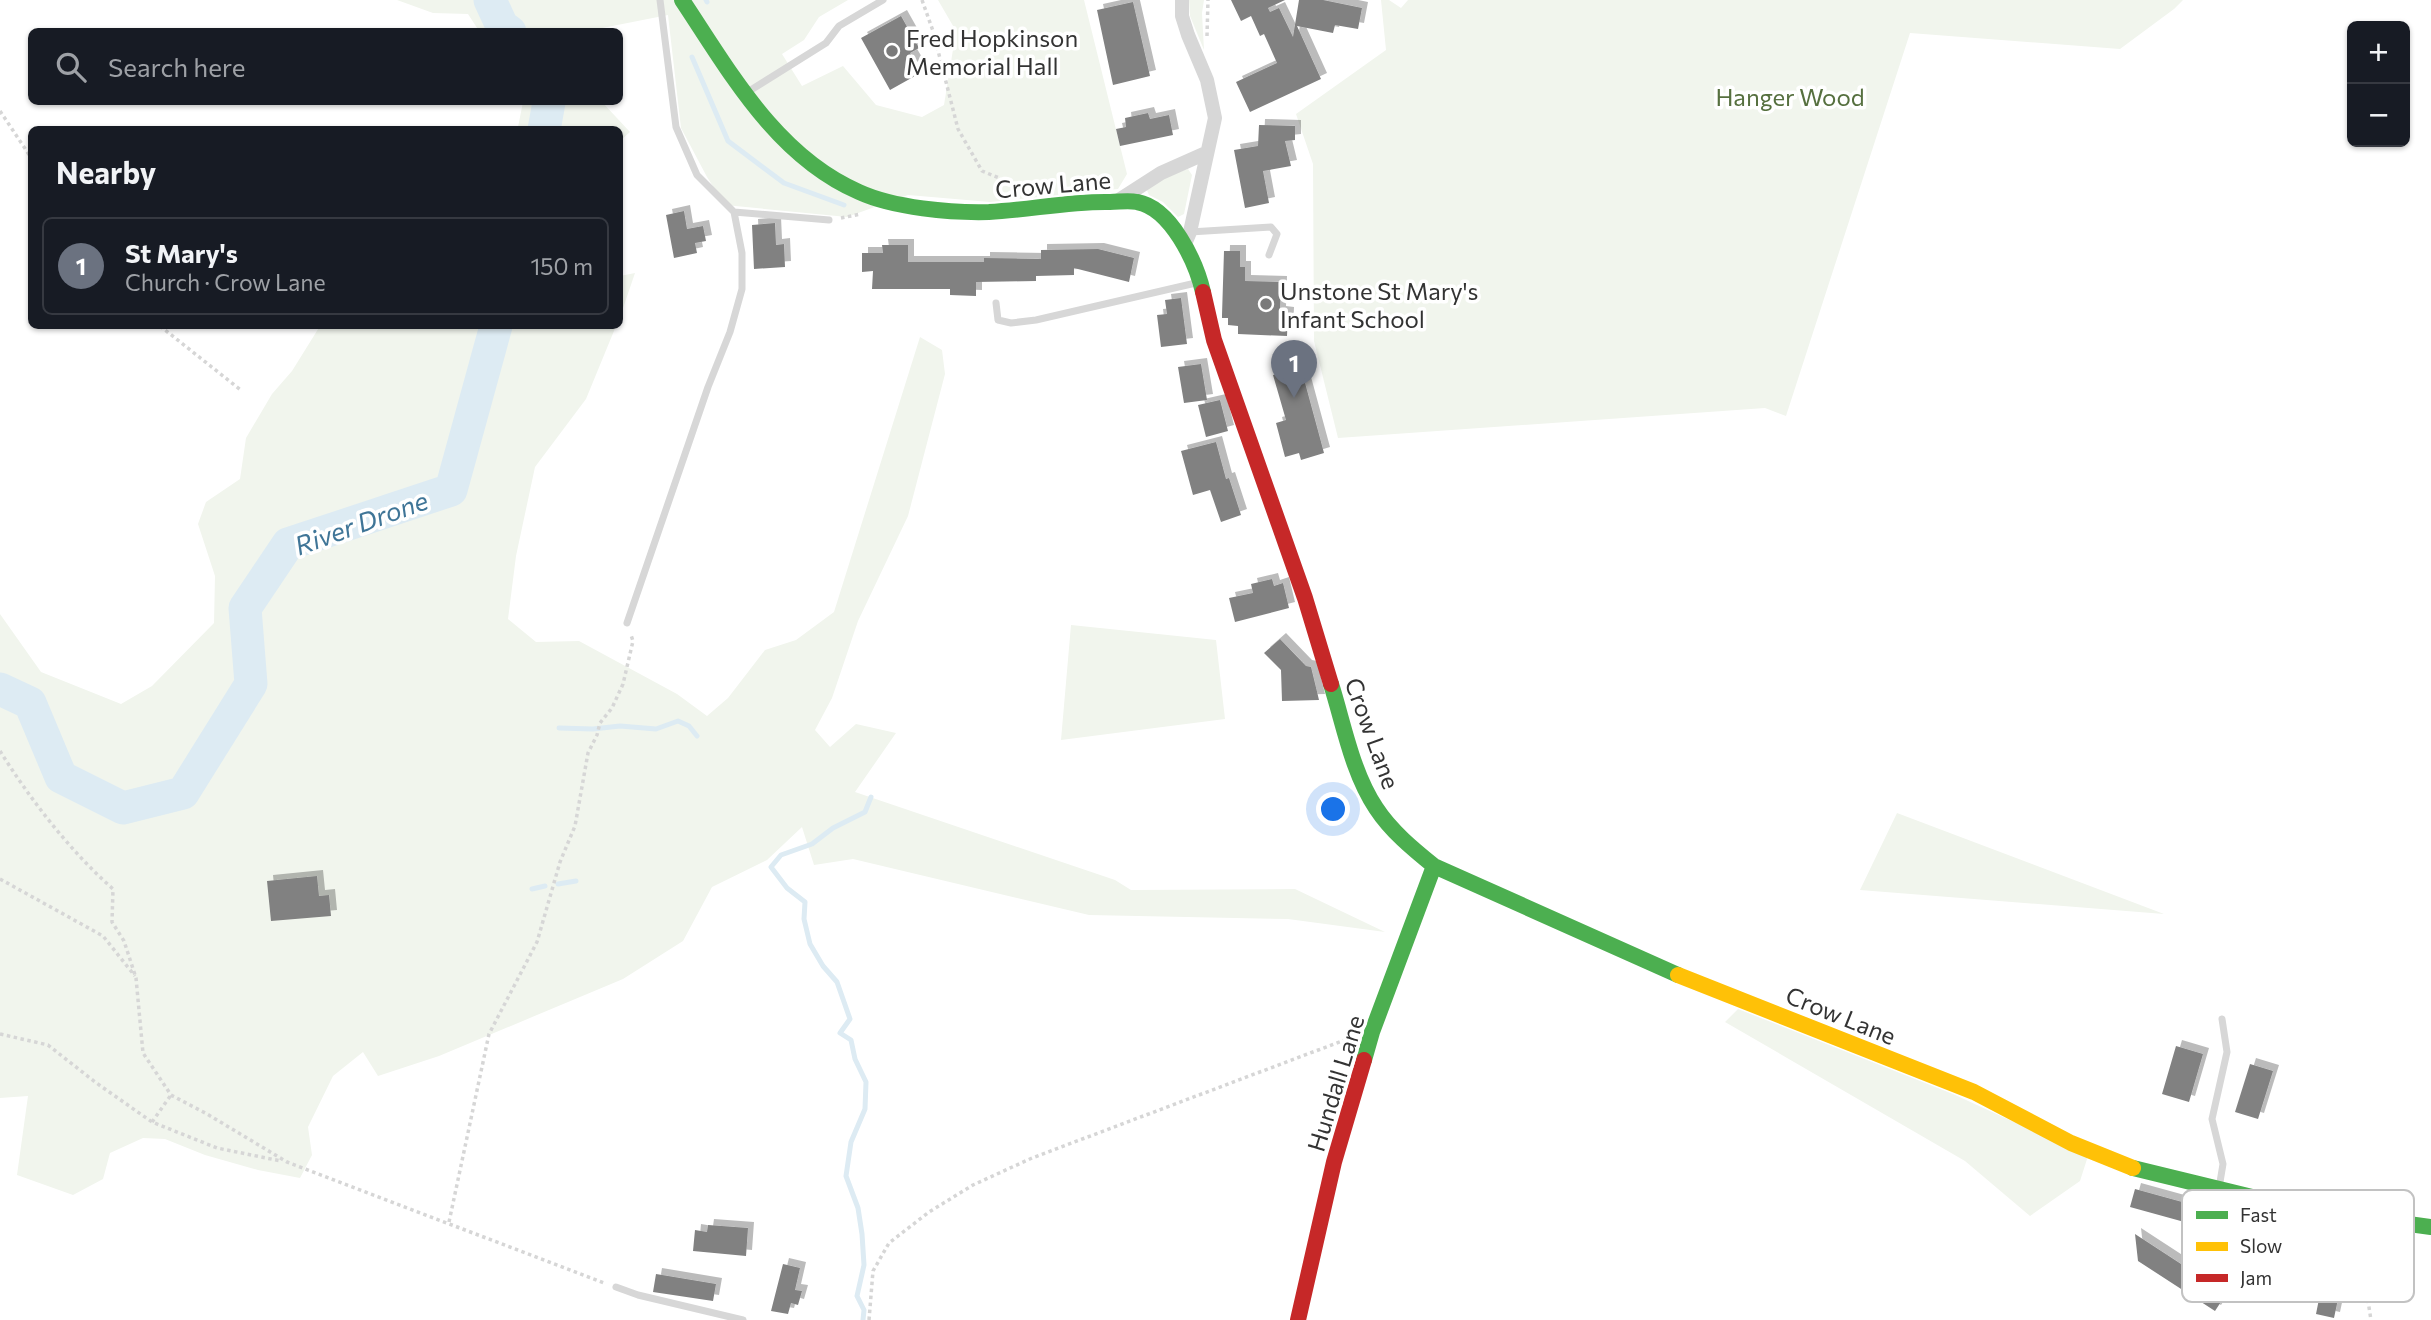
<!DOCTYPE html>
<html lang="en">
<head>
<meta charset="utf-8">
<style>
	:root { --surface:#171b24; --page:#242831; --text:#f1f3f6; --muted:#9ea1a6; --line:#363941; --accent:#7a7a7a }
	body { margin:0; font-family:Commissioner,sans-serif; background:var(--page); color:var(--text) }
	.controls { position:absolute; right:21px; top:21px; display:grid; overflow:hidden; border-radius:10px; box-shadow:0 2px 5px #0004 }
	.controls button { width:63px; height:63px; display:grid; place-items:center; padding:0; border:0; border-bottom:2px solid var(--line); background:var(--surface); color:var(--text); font:35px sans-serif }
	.you { position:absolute; left:1334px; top:810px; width:24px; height:24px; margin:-18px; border:5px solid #fff; border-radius:50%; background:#1a73e8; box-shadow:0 0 0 10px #1a73e833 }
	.badge { display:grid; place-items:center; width:46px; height:46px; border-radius:50%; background:var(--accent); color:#fff; font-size:23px; font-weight:700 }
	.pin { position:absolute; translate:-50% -58px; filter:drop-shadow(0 2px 4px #0008) }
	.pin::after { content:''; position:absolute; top:37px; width:24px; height:21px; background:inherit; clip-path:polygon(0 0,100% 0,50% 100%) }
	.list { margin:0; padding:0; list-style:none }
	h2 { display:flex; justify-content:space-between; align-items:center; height:91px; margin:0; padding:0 28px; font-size:30px }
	h2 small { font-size:23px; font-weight:400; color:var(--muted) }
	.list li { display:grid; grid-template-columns:46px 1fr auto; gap:21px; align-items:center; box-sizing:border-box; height:98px; margin:0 14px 14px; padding:0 14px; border:2px solid var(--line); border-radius:10px }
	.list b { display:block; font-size:26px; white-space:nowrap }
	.list p { margin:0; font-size:23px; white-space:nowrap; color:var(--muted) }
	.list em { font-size:23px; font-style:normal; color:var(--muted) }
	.icon { flex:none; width:38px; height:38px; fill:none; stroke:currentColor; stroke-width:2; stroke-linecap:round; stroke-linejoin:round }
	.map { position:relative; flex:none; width:2431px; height:1320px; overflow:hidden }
	.search { position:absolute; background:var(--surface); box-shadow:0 2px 5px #0004; left:28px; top:28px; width:595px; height:77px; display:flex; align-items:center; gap:18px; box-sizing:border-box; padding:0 24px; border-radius:10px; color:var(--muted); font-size:26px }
	.panel { position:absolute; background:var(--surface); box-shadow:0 2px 5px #0004; left:28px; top:126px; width:595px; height:203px; border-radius:10px }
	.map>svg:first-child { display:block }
	.green { fill:#f1f5ed }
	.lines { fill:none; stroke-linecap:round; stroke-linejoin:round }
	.stream { stroke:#ddebf3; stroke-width:5 }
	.river { stroke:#ddebf3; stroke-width:33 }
	.building { fill:#818181; filter:url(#shadow) }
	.path { stroke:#d6d6d6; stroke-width:3.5; stroke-dasharray:3.5 3.5; stroke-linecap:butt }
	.lane { stroke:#d7d7d7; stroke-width:7 }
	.street { stroke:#d7d7d7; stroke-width:14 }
	.fast { stroke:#4caf50; stroke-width:16 }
	.slow { stroke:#ffc107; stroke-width:16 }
	.jam { stroke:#c62828; stroke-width:16 }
	.poi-dot { fill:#7a7a7a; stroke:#fff; stroke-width:2.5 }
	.labels { text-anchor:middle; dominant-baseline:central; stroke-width:7; stroke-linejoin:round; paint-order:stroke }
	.poi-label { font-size:24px; fill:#333; stroke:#fff; text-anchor:start }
	.park-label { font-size:24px; fill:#56703f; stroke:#fff }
	.street-label { font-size:24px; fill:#333; stroke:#fff }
	.water-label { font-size:26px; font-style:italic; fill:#3f7597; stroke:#fff }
	.key { fill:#fff; stroke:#c2c2c2; stroke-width:2 }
	.key-label { font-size:19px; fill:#333 }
</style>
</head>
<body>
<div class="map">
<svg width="2431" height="1320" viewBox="0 0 2431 1320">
	<defs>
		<filter id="shadow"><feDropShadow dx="6" dy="-6" stdDeviation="0" flood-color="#0004"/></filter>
	</defs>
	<rect width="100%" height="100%" fill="#fff"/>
	<path class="green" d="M397 0H848L819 17 804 40 782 54 802 86 843 66 876 105 922 117 944 105 956 31 938 0H1084L1127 174 1118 189 990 202 908 195 847 217 725 205 707 177 681 128 668 15 587 31H479L468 14 433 13Z
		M1189 0H1204L1202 13 1204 50 1190 16Z
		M1381 0H1389L1401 8 1408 0H2183L2174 9 2120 49 1910 33 1786 416 1765 408 1338 438 1314 341 1313 164 1296 114 1386 50Z
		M523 102H602L630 132 620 141V130L511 129 518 127Z
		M1188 169 1192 175 1184 214 1178 217 1163 202 1149 195 1146 188 1166 176Z
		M635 273 620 317V276Z
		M320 326H616L586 399 535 467 516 556 508 619 536 642 579 641 677 694 707 716 728 698 765 650 796 640 834 612 920 337 942 350 945 374 908 516 858 621 832 698 815 730 830 747 856 724 896 733 855 792 1115 880 1131 890 1295 889 1385 932 1288 919 1089 915 853 859 814 865 802 827 767 860 712 887 683 941 623 979 439 1056 378 1076 363 1052 333 1076 308 1127 312 1155 300 1178 258 1170 205 1155 165 1139 143 1138 110 1153 103 1179 73 1195 17 1175 28 1096 0 1098V614L41 672 121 704 152 686 214 623 215 576 198 524 206 502 240 479 246 438 272 394 292 371Z
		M1071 625 1216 640 1225 719 1061 740Z
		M1897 813 2164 914 1860 890Z
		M1738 1009 1953 1094 2088 1156 2080 1181 2030 1216 1965 1161 1725 1022Z"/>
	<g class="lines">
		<path class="stream" d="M706 0 707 2
			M692 57 728 141 784 183 844 205
			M559 728 593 729 620 726 656 729 678 721 689 726 697 736
			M558 884 576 881
			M532 889 545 886
			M863 1320 864 1310 857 1296 864 1265 862 1234 858 1208 846 1176 851 1142 865 1109 866 1082 855 1059 851 1040 840 1033 850 1019 837 982 823 966 810 944 804 919 805 902 787 888 771 867 781 855 812 844 833 828 865 812 871 797"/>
		<path class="river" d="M490 0 502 26 510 32
			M544 130 549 102
			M0 689 30 703 61 777 123 808 183 793 251 684 245 608 288 544 451 490 496 326"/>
	</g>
	<path class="building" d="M1231 0H1285L1268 8 1270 12 1279 8 1293 37 1299 0H1323L1362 8 1358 29 1335 25 1333 33 1297 26 1321 79 1250 112 1236 82 1277 63 1264 34 1260 36 1251 16 1241 21Z
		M1133 2 1150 76 1113 85 1097 10Z
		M901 16 919 48 910 53 917 65 911 68 915 76 890 90 861 38Z
		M1148 113 1150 119 1169 115 1173 135 1120 146 1116 129 1126 127 1125 118Z
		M1259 125 1295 126V140L1285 141 1291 166 1263 171 1269 203 1245 208 1234 150 1258 146Z
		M684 211 687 229 703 226 706 241 695 243 697 253 674 258 666 215Z
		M775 223 776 245 784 244 785 267 754 269 752 225Z
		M882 245H908V262H984V258L1041 259V250L1098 249 1134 258 1129 282 1074 268V275L1036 276V281L976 282V296L950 295V289H872L873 271 862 272V253H883Z
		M1224 251H1240V267H1245V281L1281 282 1280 312 1288 313 1287 336 1238 334V326L1228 325V318H1222V315Z
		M1181 298 1187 344 1161 347 1157 315 1167 314 1165 300Z
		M1201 364 1207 400 1184 403 1178 367Z
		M1301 368 1324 453 1301 460 1299 453 1285 457 1276 423 1286 420 1273 375Z
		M1220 400 1228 431 1206 437 1198 405Z
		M1216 442 1226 479 1229 478 1241 515 1221 522 1210 490 1193 495 1181 451Z
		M1272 579 1274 586 1283 583 1289 608 1235 622 1229 598 1253 593 1251 584Z
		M1280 639 1306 666 1311 667 1319 700 1282 701 1281 670 1264 653Z
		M317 876 319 896 329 895 331 916 271 921 267 881Z
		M2176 1046 2203 1054 2189 1102 2162 1094Z
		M2250 1064 2273 1071 2258 1119 2235 1112Z
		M2135 1189 2193 1205 2194 1200 2238 1212 2230 1242 2237 1244 2232 1260 2237 1261 2230 1288 2215 1311 2138 1261 2135 1234 2204 1279 2217 1231 2130 1207Z
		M708 1225 748 1228 746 1256 693 1251 695 1230 707 1232Z
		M2333 1229 2352 1233 2334 1318 2316 1314Z
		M783 1264 800 1268 795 1290 802 1291 798 1305 791 1303 788 1314 771 1311Z
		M656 1274 716 1284 713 1301 653 1292Z"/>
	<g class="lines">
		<path class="path" d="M922 0 933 31 958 129 982 171 1021 187
			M1207 36 1208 0
			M0 111 32 159
			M841 218 861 214
			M160 326 242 391
			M0 751C30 799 70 851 113 889L112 922 124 941 136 978 143 1053 171 1095 207 1114 287 1162 604 1283
			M0 879 103 936 135 976
			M0 1034 48 1045 95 1082 152 1122 217 1148 281 1161
			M152 1122 171 1095
			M449 1222 489 1034 537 942 560 862 575 826 588 753 597 735 600 723 612 708 623 684 633 641 631 635
			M2362 1237 2363 1269 2371 1320
			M869 1320 873 1271 889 1243 929 1212 973 1185 1032 1158 1350 1038"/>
		<path class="lane" d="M746 93 826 43 839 26 883 0
			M734 212 829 220
			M1190 232 1271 227 1277 234 1269 255
			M996 303 998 320 1011 323 1036 320 1200 282
			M627 623 708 387 730 332 742 289V253L734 212 697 175 676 127 660 0
			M2219 1188 2223 1164 2212 1119 2227 1052 2222 1019
			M616 1287 638 1295 743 1320"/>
		<path class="street" d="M1182 0V16L1188 35 1207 80 1215 118 1190 232 1185 244
			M1119 200 1161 173 1206 153"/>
		<path class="fast" d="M682 0C730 72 776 156 859 192 894 208 951 213 989 212 1030 210 1069 201 1110 202 1119 202 1128 200 1137 202 1171 208 1196 262 1203 292
			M1331 684C1344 725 1352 772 1376 808 1391 831 1413 849 1434 866L1678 975
			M1364 1060 1372 1032 1434 866
			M2133 1168 2301 1209 2431 1227"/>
		<path class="slow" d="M1678 975 1974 1092 2071 1143 2133 1168"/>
		<path class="jam" d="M1203 292 1214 340 1305 598 1331 684
			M1298 1320 1334 1162 1364 1060"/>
	</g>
	<g class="poi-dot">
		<circle cx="892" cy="51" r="7"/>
		<circle cx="1266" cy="304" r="7"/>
	</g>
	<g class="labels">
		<g class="poi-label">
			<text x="906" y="37">Fred Hopkinson<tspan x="906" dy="28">Memorial Hall</tspan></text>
			<text x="1280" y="290">Unstone St Mary's<tspan x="1280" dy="28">Infant School</tspan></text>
		</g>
		<g class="park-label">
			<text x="1790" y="96">Hanger Wood</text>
		</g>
		<g class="street-label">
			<text transform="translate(1053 184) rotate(-5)">Crow Lane</text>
			<text transform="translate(1373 733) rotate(70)">Crow Lane</text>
			<text transform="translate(1841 1015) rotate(22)">Crow Lane</text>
			<text transform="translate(1335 1083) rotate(-73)">Hundall Lane</text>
		</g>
		<g class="water-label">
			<text transform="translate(361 522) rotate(-20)">River Drone</text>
		</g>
	</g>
	<rect x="2182" y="1190" width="232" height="112" rx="10" class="key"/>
	<rect x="2196" y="1211" width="32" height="8" fill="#4caf50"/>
	<rect x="2196" y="1242" width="32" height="9" fill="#ffc107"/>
	<rect x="2196" y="1274" width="32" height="8" fill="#c62828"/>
	<g class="key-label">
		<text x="2240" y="1222">Fast</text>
		<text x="2240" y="1253">Slow</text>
		<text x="2240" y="1285">Jam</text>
	</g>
</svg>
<div class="controls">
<button>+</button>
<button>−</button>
</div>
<div class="you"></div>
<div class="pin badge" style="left:1294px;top:398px;background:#6b7280">1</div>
<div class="search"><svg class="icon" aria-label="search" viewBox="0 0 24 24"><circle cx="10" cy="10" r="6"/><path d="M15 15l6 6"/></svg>Search here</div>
<section class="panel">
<h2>Nearby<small></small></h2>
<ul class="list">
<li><span class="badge" style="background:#6b7280">1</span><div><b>St Mary's</b><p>Church · Crow Lane</p></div><em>150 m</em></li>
</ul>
</section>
</div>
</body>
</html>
